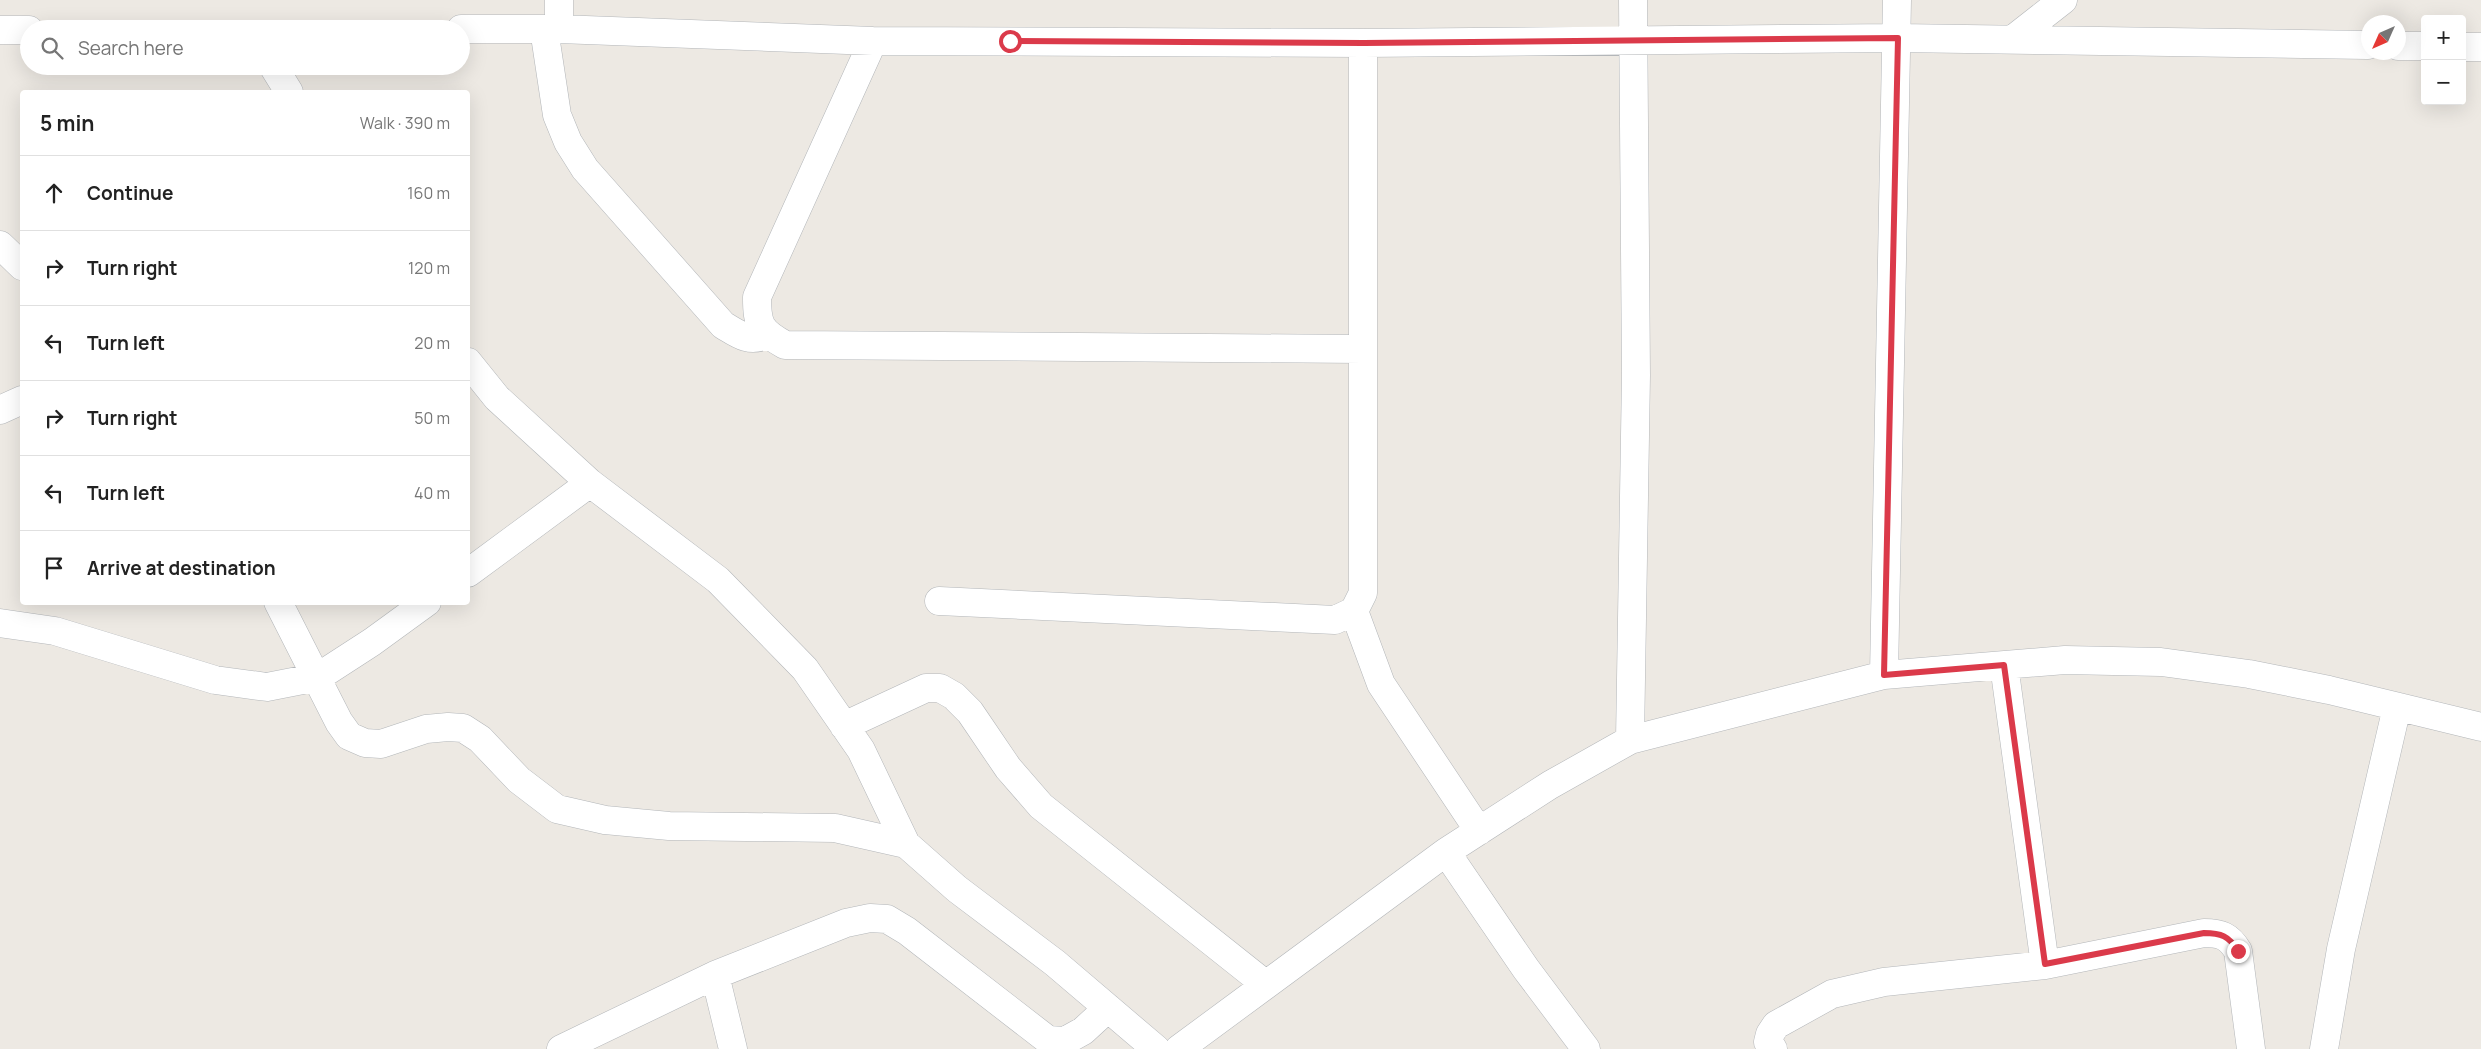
<!DOCTYPE html>
<html lang="en">
<head>
<meta charset="utf-8">
<style>
	:root { --surface:#fff; --page:#f2f2f2; --text:#222; --muted:#767676; --line:#e0e0e0 }
	body { margin:0; font-family:Manrope,sans-serif; background:var(--page); color:var(--text) }
	.controls { position:absolute; right:15px; top:15px; display:grid; overflow:hidden; border-radius:5px; box-shadow:0 5px 20px #0002 }
	.controls button { width:45px; height:45px; display:grid; place-items:center; padding:0; border:0; border-bottom:1px solid var(--line); background:var(--surface); color:var(--text); font:25px sans-serif }
	.compass { position:absolute; left:2361px; top:15px; width:45px; height:45px; border-radius:50%; background:var(--surface); box-shadow:0 5px 20px #0002; rotate:225deg }
	.stop { position:absolute; width:15px; height:15px; margin:-11px; border:4px solid #db3a4a; border-radius:50%; background:#fff }
	.stop.end { background:#db3a4a; border-color:#fff; box-shadow:0 1px 5px #0008 }
	.list { margin:0; padding:0; list-style:none }
	h2 { display:flex; justify-content:space-between; align-items:center; height:65px; margin:0; padding:0 20px; font-size:21px }
	h2 small { font-size:16px; font-weight:400; color:var(--muted) }
	.list li { display:grid; grid-template-columns:32px 1fr auto; gap:15px; align-items:center; box-sizing:border-box; height:75px; padding:0 20px; border-top:1px solid var(--line) }
	.list b { display:block; font-size:19px; white-space:nowrap }
	.list em { font-size:16px; font-style:normal; color:var(--muted) }
	.icon { flex:none; width:28px; height:28px; fill:none; stroke:currentColor; stroke-width:2; stroke-linecap:round; stroke-linejoin:round }
	.map { position:relative; flex:none; width:2481px; height:1049px; overflow:hidden }
	.search { position:absolute; background:var(--surface); box-shadow:0 5px 20px #0002; left:20px; top:20px; width:450px; height:55px; display:flex; align-items:center; gap:12px; box-sizing:border-box; padding:0 18px; border-radius:28px; color:var(--muted); font-size:19px }
	.panel { position:absolute; background:var(--surface); box-shadow:0 5px 20px #0002; left:20px; top:90px; width:450px; height:515px; border-radius:5px }
	.map>svg:first-child { display:block }
	.lines { fill:none; stroke-linecap:round; stroke-linejoin:round }
	.street-casing { stroke:#b3b6b9; stroke-width:29 }
	.street { stroke:#fff; stroke-width:28 }
	.route { stroke:#db3a4a; stroke-width:6 }
</style>
</head>
<body>
<div class="map">
<svg width="2481" height="1049" viewBox="0 0 2481 1049">
	<rect width="100%" height="100%" fill="#ede9e3"/>
	<g class="lines">
		<defs>
			<path id="street" d="M461 29H559L873 41 1363 43 1898 38 2368 45
				M544 29 557 115 568 142 585 169 723 325C738 334 749 343 766 335
				M559 29V0
				M0 30H29
				M2012 40 2063 0
				M873 41 757 297C757 325 760 331 785 345L1362 349
				M2398 46H2425
				M2462 47H2481
				M273 66 289 92
				M0 245 22 266
				M468 362 497 398 590 483 718 580 805 669 861 750 906 844 957 889 1055 963 1156 1049
				M0 410 22 400
				M468 573 590 483
				M939 601 1335 620 1354 611 1363 593V43
				M278 602 339 722 349 736 365 743 381 744 426 729 448 727 463 728 480 739 519 780 557 809 605 820 669 826 835 828 906 844
				M1354 611 1381 684 1479 831
				M0 623 55 631 215 680 267 687 318 677 372 642 427 602
				M2004 665 2045 965
				M1884 675 1897 0
				M844 726 926 688H940L954 696 970 712 1008 768 1041 806 1265 984
				M1630 740 1636 375 1633 0
				M1446 852 1526 969 1586 1049
				M715 975 733 1049
				M561 1049 715 975 846 923 870 918 887 919 907 931 1048 1040 1065 1041 1083 1031 1108 1008
				M1179 1049 1446 852 1550 785 1630 740 1884 675 2065 660 2161 662 2249 674 2329 690 2481 727
				M1773 1049 1768 1042 1770 1034 1776 1025 1832 994 1884 982 2045 965 2204 933C2221 933 2229 936 2238 951L2251 1049
				M2324 1049 2341 949 2397 707"/>
		</defs>
		<use href="#street" class="street-casing"/>
		<use href="#street" class="street"/>
	</g>
	<g class="lines">
		<path class="route" d="M1010 41 1364 43 1898 38 1884 675 2004 665 2045 964 2204 933C2221 933 2229 936 2238 951"/>
	</g>
</svg>
<div class="controls">
<button>+</button>
<button>−</button>
</div>
<svg class="compass" viewBox="-18 -18 36 36"><path d="M0-13l5 13h-10z" fill="#e53935"/><path d="M0 13l5-13h-10z" fill="#767676"/></svg>
<div class="stop" style="left:1010px;top:41px"></div>
<div class="stop end" style="left:2238px;top:951px"></div>
<div class="search"><svg class="icon" aria-label="search" viewBox="0 0 24 24"><circle cx="10" cy="10" r="6"/><path d="M15 15l6 6"/></svg>Search here</div>
<section class="panel">
<h2>5 min<small>Walk · 390 m</small></h2>
<ul class="list">
<li><svg class="icon" aria-label="ahead" viewBox="0 0 24 24"><path d="M12 20V5M6 11l6-6 6 6"/></svg><div><b>Continue</b></div><em>160 m</em></li>
<li><svg class="icon" aria-label="right" viewBox="0 0 24 24"><path d="M7 20v-9h11M14 6l5 5-5 5"/></svg><div><b>Turn right</b></div><em>120 m</em></li>
<li><svg class="icon" aria-label="left" viewBox="0 0 24 24"><path d="M17 20v-9H6M10 6l-5 5 5 5"/></svg><div><b>Turn left</b></div><em>20 m</em></li>
<li><svg class="icon" aria-label="right" viewBox="0 0 24 24"><path d="M7 20v-9h11M14 6l5 5-5 5"/></svg><div><b>Turn right</b></div><em>50 m</em></li>
<li><svg class="icon" aria-label="left" viewBox="0 0 24 24"><path d="M17 20v-9H6M10 6l-5 5 5 5"/></svg><div><b>Turn left</b></div><em>40 m</em></li>
<li><svg class="icon" aria-label="arrive" viewBox="0 0 24 24"><path d="M6 21V4h12l-3 4 3 4H6"/></svg><div><b>Arrive at destination</b></div></li>
</ul>
</section>
</div>
</body>
</html>
